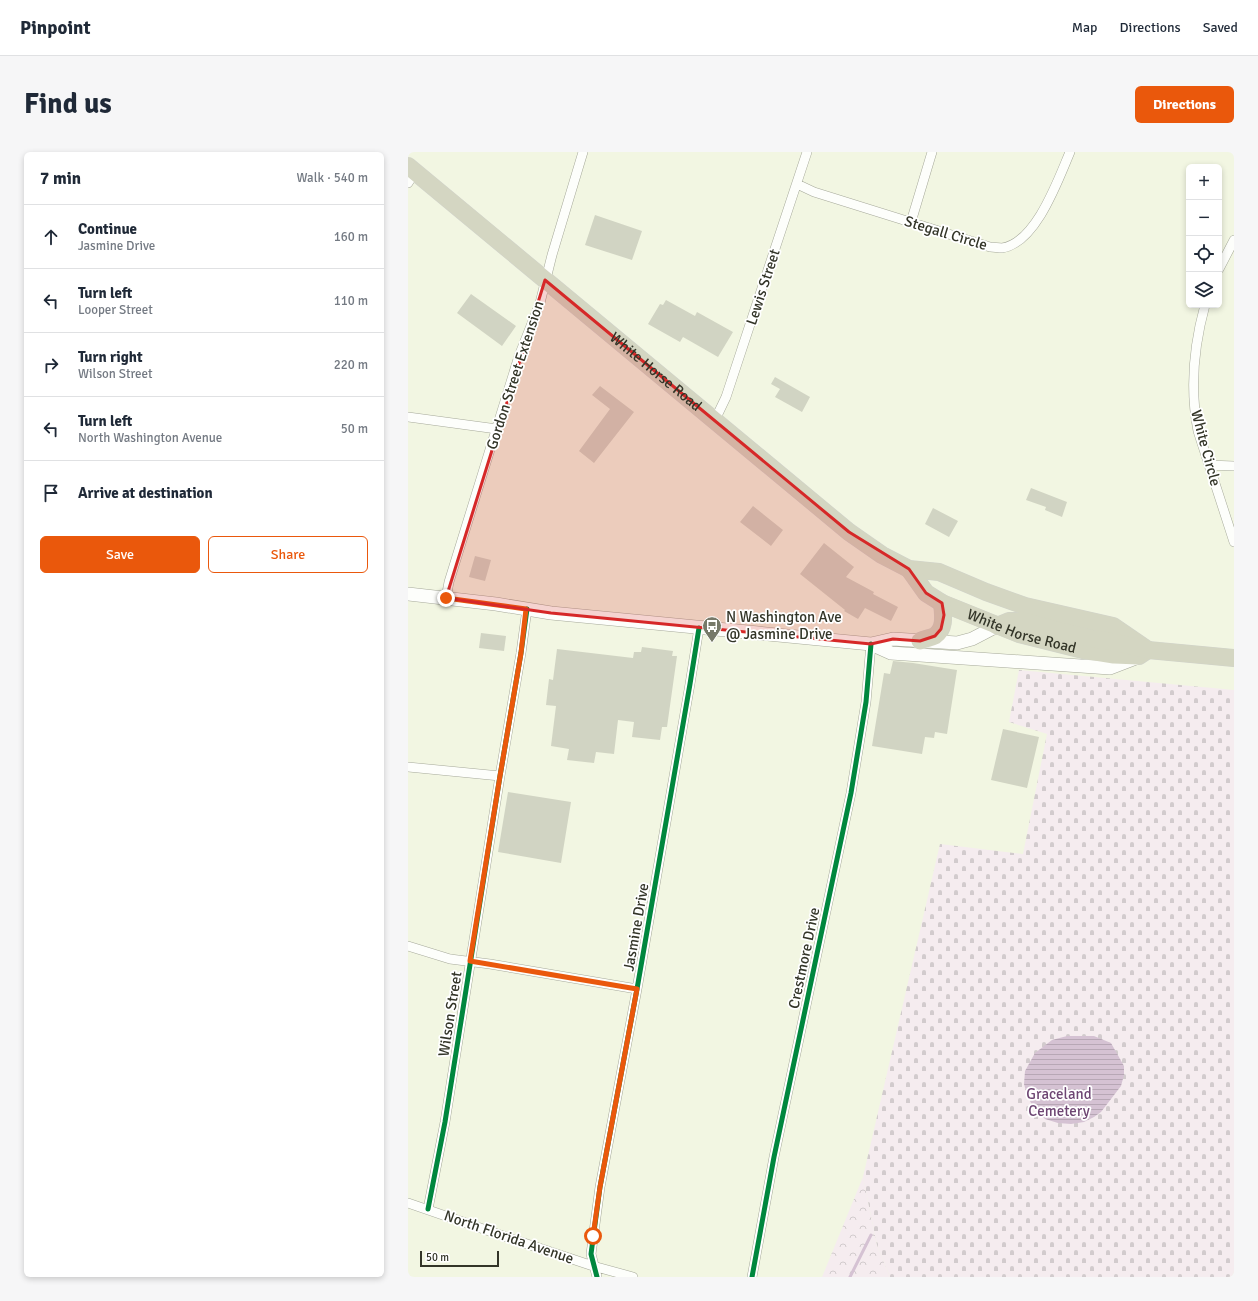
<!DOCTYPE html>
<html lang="en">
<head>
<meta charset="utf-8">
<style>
	:root { --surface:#fff; --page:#f6f6f7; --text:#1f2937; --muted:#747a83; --line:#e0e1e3; --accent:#ea580c }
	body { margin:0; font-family:Signika,sans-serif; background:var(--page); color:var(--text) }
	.controls { position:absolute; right:12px; top:12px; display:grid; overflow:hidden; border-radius:6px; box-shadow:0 2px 6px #0003 }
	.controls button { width:36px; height:36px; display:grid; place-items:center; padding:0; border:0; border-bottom:1px solid var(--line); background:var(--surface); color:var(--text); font:20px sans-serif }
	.scale { position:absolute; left:12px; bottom:10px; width:79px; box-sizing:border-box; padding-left:4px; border:2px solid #333528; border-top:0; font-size:11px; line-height:14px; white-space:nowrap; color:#333528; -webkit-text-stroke:3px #fff; paint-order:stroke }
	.stop { position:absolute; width:12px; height:12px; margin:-9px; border:3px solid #ea580c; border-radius:50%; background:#fff }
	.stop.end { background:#ea580c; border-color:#fff; box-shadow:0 1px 4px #0008 }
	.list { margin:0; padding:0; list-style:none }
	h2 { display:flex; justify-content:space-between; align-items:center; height:52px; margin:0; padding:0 16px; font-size:17px }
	h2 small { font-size:13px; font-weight:400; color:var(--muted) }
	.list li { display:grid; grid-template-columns:26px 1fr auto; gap:12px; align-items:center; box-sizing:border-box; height:64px; padding:0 16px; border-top:1px solid var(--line) }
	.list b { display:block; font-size:15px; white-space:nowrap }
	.list p { margin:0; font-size:13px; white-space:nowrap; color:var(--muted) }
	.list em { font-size:13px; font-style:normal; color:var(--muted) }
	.actions { display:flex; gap:8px; padding:12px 16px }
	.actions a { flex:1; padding:9px 0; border:1px solid var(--accent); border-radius:6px; text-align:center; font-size:14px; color:var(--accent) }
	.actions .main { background:var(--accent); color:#fff }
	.icon { flex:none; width:22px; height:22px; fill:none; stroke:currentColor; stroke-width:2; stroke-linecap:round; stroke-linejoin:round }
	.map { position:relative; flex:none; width:826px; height:1125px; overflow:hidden; border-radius:6px }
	header { display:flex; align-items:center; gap:24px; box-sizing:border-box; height:56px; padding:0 20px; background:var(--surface); border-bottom:1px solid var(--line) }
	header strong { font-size:19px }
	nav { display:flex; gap:22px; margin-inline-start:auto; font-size:14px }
	.intro { display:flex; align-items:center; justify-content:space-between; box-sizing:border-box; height:96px; padding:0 24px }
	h1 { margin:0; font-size:28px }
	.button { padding:10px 18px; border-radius:6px; background:var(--accent); color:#fff; font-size:14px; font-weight:700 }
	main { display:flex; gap:24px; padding:0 24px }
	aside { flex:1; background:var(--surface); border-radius:6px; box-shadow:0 2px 6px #0003 }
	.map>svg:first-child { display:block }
	.forest { fill:url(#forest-crowns) }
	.cemetery { fill:url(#cemetery-stones) }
	.water { fill:url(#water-rules) }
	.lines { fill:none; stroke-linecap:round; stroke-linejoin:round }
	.stream { stroke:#d5c2d3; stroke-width:3 }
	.building { fill:#d1d4c3 }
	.street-casing { stroke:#a6a99a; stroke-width:10 }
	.secondary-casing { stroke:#a6a99a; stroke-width:14 }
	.highway-casing { stroke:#d1d3ca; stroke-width:18 }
	.street { stroke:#fdfefb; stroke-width:9 }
	.secondary { stroke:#fdfefb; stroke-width:13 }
	.highway { stroke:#d4d6c2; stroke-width:17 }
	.cycleway-casing { stroke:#fff; stroke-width:8 }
	.cycleway { stroke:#00873e; stroke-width:5 }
	.route { stroke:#ea580c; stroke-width:5 }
	.marked { fill:#d62828; fill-opacity:0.2; stroke:#d62828; stroke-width:3; stroke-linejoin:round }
	.labels { text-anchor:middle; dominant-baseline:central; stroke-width:3.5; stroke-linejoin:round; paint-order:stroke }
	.street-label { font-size:15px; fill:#333528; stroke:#fff }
	.poi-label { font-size:15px; fill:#333528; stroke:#fff; text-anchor:start }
	.park-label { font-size:15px; fill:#6e4673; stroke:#fff }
</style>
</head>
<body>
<header>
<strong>Pinpoint</strong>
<nav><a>Map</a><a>Directions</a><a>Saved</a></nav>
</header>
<div class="intro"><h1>Find us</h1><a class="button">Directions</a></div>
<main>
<aside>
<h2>7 min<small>Walk · 540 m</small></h2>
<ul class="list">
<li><svg class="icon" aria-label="ahead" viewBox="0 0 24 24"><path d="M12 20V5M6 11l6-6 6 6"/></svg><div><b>Continue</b><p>Jasmine Drive</p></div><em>160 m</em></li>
<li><svg class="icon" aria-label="left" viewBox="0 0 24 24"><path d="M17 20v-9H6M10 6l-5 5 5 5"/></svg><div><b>Turn left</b><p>Looper Street</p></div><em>110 m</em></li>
<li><svg class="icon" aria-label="right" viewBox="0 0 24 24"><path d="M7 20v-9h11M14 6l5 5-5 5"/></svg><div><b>Turn right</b><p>Wilson Street</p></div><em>220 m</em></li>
<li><svg class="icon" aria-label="left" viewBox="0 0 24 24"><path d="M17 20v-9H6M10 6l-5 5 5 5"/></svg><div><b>Turn left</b><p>North Washington Avenue</p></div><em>50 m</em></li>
<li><svg class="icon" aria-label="arrive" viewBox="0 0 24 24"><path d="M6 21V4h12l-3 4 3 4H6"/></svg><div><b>Arrive at destination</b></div></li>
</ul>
<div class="actions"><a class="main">Save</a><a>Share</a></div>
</aside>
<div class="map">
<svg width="826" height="1125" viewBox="0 0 826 1125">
	<defs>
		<pattern id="forest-crowns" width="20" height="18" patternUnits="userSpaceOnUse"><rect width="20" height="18" fill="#f5ecef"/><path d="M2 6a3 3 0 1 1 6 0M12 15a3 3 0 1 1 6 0" fill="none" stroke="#d2cbcd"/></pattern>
		<pattern id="cemetery-stones" width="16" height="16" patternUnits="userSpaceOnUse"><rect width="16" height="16" fill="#f5ecef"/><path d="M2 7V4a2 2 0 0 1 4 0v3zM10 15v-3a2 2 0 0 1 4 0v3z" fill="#d2cbcd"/></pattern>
		<pattern id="water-rules" width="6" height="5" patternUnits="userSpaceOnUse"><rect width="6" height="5" fill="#d5c2d3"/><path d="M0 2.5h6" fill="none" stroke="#b7a7b5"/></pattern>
	</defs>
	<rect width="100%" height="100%" fill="#f2f6e2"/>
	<path class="forest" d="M455 1025 469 1093 482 1125H414Z"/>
	<path class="cemetery" d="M611 518 826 538V1125H482L469 1093 455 1025 532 692 615 702 639 582 601 570Z"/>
	<path class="water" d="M659 884H686L703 891 716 914V923L713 934 693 960 686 965 676 970 663 972 650 971 637 967 626 957 619 943 616 932 617 919 627 901 644 888Z"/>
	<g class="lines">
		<path class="stream" d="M442 1125 463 1083"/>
	</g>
	<path class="building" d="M187 63 234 79 224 108 177 93Z
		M63 142 108 174 94 194 49 161Z
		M258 148 287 164 289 160 325 180 310 205 275 185 272 190 240 172 252 152 255 153Z
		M367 225 402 245 394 260 367 245 372 237 363 232Z
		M192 234 226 260 186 311 171 299 202 257 184 243Z
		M623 336 659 350 654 365 637 358 638 355 618 348Z
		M345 354 375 378 363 394 332 370Z
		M525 356 550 369 541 385 517 372Z
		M416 391 446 415 438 425 466 440 465 442 490 455 483 469 457 456 450 467 436 459 437 458 392 422Z
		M67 404 83 408 77 429 61 425Z
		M73 481 98 484 96 499 71 496Z
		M234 495 265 499 264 504H269L259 575H254L252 588 224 585 226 570 210 568 206 602 188 600 186 611 159 608 161 597 143 594 148 554 138 553 141 527 145 528 149 497 225 506 226 500H233Z
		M485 509 505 511 549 518 539 582 527 580 526 586 517 585 514 602 464 594 476 521 482 522Z
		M595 577 631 585 619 636 583 628Z
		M100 640 163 650 153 711 90 700Z"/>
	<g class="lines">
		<defs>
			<path id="street" d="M0 31 7 20
				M389 32 406 40 582 95C586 95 590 96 594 96 628 91 650 28 662 0
				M503 70 524 0
				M811 117 826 88
				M797 153C786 193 782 238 790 279L826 390
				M0 265 89 277
				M307 268 318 245 399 0
				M801 313 826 314
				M38 446 41 430 111 204 132 151 144 103 175 0
				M0 615 92 624
				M0 794 42 807 82 812 229 837
				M0 1051 110 1089 185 1114 225 1125
				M20 1057 37 970 92 624 113 501 119 457
				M189 1125 183 1102 192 1035 229 837 282 532 291 476
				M344 1125 366 1005 443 641 458 550 463 492"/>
			<path id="secondary" d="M0 442 88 452 143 461 463 492 485 487 549 491 564 487 589 474
				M463 492 483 501 702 516 728 506"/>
			<g id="highway">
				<path id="s1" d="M0 14 441 380 474 403 501 417 531 420 578 440 617 454 705 474 740 498"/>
				<path id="s2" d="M501 417 518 441 534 451 611 482 675 498 706 503 731 504 740 498"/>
				<path d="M589 474 601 469H614L681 486 706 490 740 498 826 506"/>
				<path d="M512 489C516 487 523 486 527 484 538 476 535 462 534 451"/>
			</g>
		</defs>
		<use href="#street" class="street-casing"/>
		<use href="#secondary" class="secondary-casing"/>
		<use href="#highway" class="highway-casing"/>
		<use href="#street" class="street"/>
		<use href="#secondary" class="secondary"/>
		<use href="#highway" class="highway"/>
		<defs>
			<path id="cycleway" d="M20 1057 37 970 92 624 113 501 119 457
				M189 1125 183 1102 192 1035 229 837 282 532 291 476
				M344 1125 366 1005 443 641 458 550 463 492"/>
		</defs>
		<use href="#cycleway" class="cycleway-casing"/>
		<use href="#cycleway" class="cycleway"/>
	</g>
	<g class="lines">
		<path class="route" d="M38 446 118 457 113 501 92 624 62 809 229 837 192 1035 185 1084"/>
	</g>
	<path class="marked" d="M137 128 441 380 501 417 518 441 534 451 536 463 533 477 527 484 512 489 485 487 463 492 143 461 38 446Z"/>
	<defs>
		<symbol id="bus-pin" viewBox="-11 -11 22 30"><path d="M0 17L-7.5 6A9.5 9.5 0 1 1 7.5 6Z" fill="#767969" stroke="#fff"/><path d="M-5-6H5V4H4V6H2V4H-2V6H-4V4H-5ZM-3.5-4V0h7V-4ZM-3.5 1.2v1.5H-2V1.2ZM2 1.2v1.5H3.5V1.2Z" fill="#fff"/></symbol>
	</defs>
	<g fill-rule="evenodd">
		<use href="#bus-pin" x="293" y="463" width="22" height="30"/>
	</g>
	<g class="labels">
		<g class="street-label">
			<text transform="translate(538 81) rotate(17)">Stegall Circle</text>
			<text transform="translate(355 135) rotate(-72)">Lewis Street</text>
			<text stroke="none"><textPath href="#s1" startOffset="322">White Horse Road</textPath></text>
			<text transform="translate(107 223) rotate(-72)">Gordon Street Extension</text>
			<text transform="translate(798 296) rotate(75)">White Circle</text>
			<text stroke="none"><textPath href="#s2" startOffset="133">White Horse Road</textPath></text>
			<text transform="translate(228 775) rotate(-80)">Jasmine Drive</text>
			<text transform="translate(396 806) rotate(-78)">Crestmore Drive</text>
			<text transform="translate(42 862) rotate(-81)">Wilson Street</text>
			<text transform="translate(101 1085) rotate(19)">North Florida Avenue</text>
		</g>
		<g class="poi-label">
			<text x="318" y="465">N Washington Ave<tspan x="318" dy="17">@ Jasmine Drive</tspan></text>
		</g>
		<g class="park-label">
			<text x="651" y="942">Graceland<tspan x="651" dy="17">Cemetery</tspan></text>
		</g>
	</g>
</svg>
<div class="controls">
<button>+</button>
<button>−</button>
<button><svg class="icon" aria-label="locate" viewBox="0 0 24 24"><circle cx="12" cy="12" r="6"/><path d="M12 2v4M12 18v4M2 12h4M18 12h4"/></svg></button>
<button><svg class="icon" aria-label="layers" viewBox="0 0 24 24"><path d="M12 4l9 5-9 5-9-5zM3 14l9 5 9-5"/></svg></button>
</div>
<div class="scale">50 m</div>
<div class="stop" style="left:185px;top:1084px"></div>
<div class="stop end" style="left:38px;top:446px"></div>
</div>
</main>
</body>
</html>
